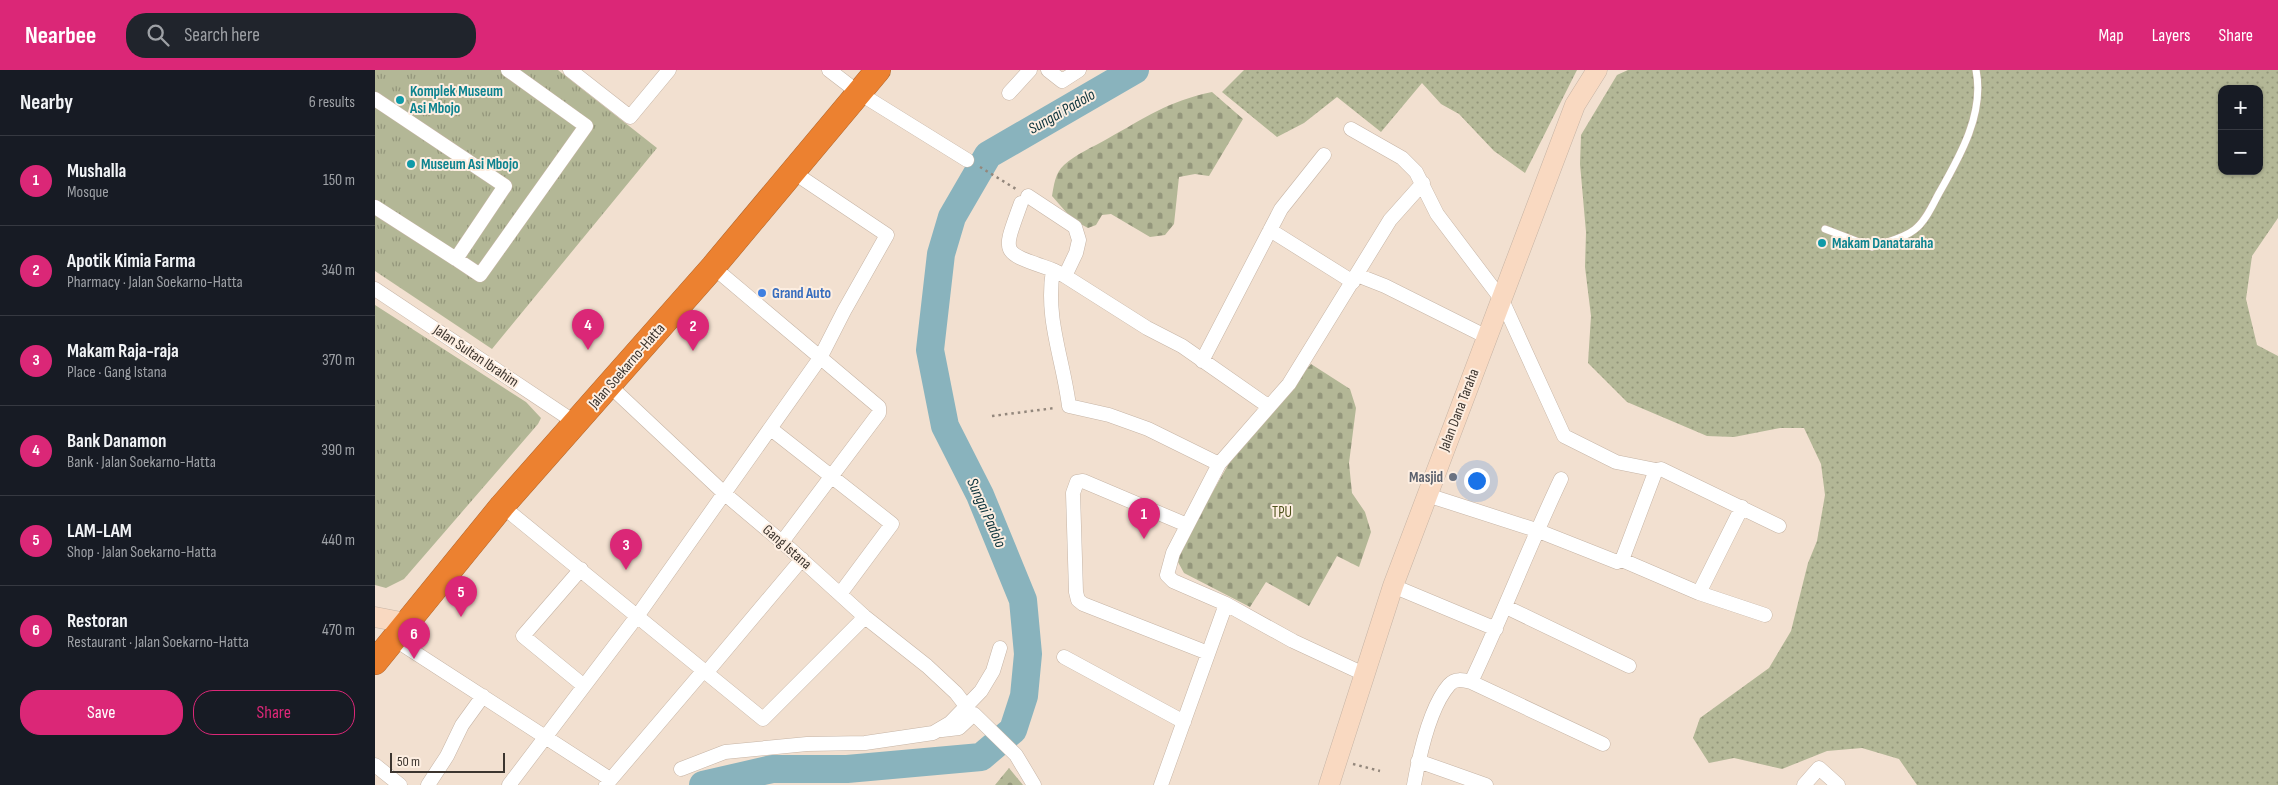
<!DOCTYPE html>
<html lang="en">
<head>
<meta charset="utf-8">
<style>
	:root { --surface:#171b24; --page:#20242c; --text:#f1f3f6; --muted:#9ea1a6; --line:#363941; --accent:#db2777 }
	body { margin:0; font-family:"Sofia Sans Condensed",sans-serif; background:var(--page); color:var(--text) }
	.controls { position:absolute; right:15px; top:15px; display:grid; overflow:hidden; border-radius:10px; box-shadow:0 1px 4px #0004 }
	.controls button { width:45px; height:45px; display:grid; place-items:center; padding:0; border:0; border-bottom:1px solid var(--line); background:var(--surface); color:var(--text); font:25px sans-serif }
	.scale { position:absolute; left:15px; bottom:12px; width:115px; box-sizing:border-box; padding-left:5px; border:2px solid #3c352f; border-top:0; font-size:14px; line-height:18px; white-space:nowrap; color:#3c352f; -webkit-text-stroke:4px #fdeee1; paint-order:stroke }
	.you { position:absolute; left:1101px; top:410px; width:18px; height:18px; margin:-12px; border:4px solid #fff; border-radius:50%; background:#1a73e8; box-shadow:0 0 0 8px #1a73e833 }
	.badge { display:grid; place-items:center; width:32px; height:32px; border-radius:50%; background:var(--accent); color:#fff; font-size:16px; font-weight:700 }
	.pin { position:absolute; translate:-50% -41px; filter:drop-shadow(0 1px 2px #0008) }
	.pin::after { content:''; position:absolute; top:26px; width:18px; height:15px; background:inherit; clip-path:polygon(0 0,100% 0,50% 100%) }
	.list { margin:0; padding:0; list-style:none }
	h2 { display:flex; justify-content:space-between; align-items:center; height:65px; margin:0; padding:0 20px; font-size:21px }
	h2 small { font-size:16px; font-weight:400; color:var(--muted) }
	.list li { display:grid; grid-template-columns:32px 1fr auto; gap:15px; align-items:center; box-sizing:border-box; height:90px; padding:0 20px; border-top:1px solid var(--line) }
	.list b { display:block; font-size:19px; white-space:nowrap }
	.list p { margin:0; font-size:16px; white-space:nowrap; color:var(--muted) }
	.list em { font-size:16px; font-style:normal; color:var(--muted) }
	.actions { display:flex; gap:10px; padding:15px 20px }
	.actions a { flex:1; padding:11px 0; border:1px solid var(--accent); border-radius:20px; text-align:center; font-size:18px; color:var(--accent) }
	.actions .main { background:var(--accent); color:#fff }
	.icon { flex:none; width:28px; height:28px; fill:none; stroke:currentColor; stroke-width:2; stroke-linecap:round; stroke-linejoin:round }
	.map { position:relative; flex:none; width:1903px; height:715px; overflow:hidden }
	header { display:flex; align-items:center; gap:30px; box-sizing:border-box; height:70px; padding:0 25px; background:var(--accent); color:#fff }
	header strong { font-size:24px }
	nav { display:flex; gap:28px; margin-inline-start:auto; font-size:18px }
	.search { width:350px; height:45px; background:var(--page); display:flex; align-items:center; gap:12px; box-sizing:border-box; padding:0 18px; border-radius:20px; color:var(--muted); font-size:19px }
	main { display:flex }
	aside { flex:1; background:var(--surface) }
	.map>svg:first-child { display:block }
	.grass { fill:url(#grass-dots); fill-rule:evenodd }
	.cemetery { fill:url(#cemetery-stones) }
	.park { fill:url(#park-tufts) }
	.lines { fill:none; stroke-linecap:round; stroke-linejoin:round }
	.river { stroke:#89b3bd; stroke-width:28 }
	.lane-casing { stroke:#c6b4a5; stroke-width:8 }
	.street-casing { stroke:#c6b4a5; stroke-width:15 }
	.secondary-casing { stroke:#c6b4a5; stroke-width:21 }
	.highway-casing { stroke:#ae6630; stroke-width:26 }
	.path { stroke:#93877c; stroke-width:2.5; stroke-dasharray:2.5 4; stroke-linecap:butt }
	.lane { stroke:#fff; stroke-width:7 }
	.street { stroke:#fff; stroke-width:14 }
	.secondary { stroke:#f9d9c1; stroke-width:20 }
	.highway { stroke:#ec8130; stroke-width:25 }
	.culture-dot { fill:#0f9aa8; stroke:#fdeee1; stroke-width:2 }
	.shop-dot { fill:#3f7fe0; stroke:#fdeee1; stroke-width:2 }
	.worship-dot { fill:#6b7280; stroke:#fdeee1; stroke-width:2 }
	.labels { text-anchor:middle; dominant-baseline:central; stroke-width:4; stroke-linejoin:round; paint-order:stroke }
	.culture-label { font-size:15px; font-weight:bold; fill:#0d838f; stroke:#fdeee1; text-anchor:start }
	.shop-label { font-size:15px; font-weight:bold; fill:#366cbe; stroke:#fdeee1; text-anchor:start }
	.street-label { font-size:15px; fill:#3c352f; stroke:#fdeee1 }
	.worship-label { font-size:15px; font-weight:bold; fill:#5b616d; stroke:#fdeee1; text-anchor:end }
	.park-label { font-size:15px; fill:#4e521b; stroke:#fdeee1 }
	.water-label { font-size:16px; font-style:italic; fill:#0b333c; stroke:#fdeee1 }
</style>
</head>
<body>
<header>
<strong>Nearbee</strong>
<div class="search"><svg class="icon" aria-label="search" viewBox="0 0 24 24"><circle cx="10" cy="10" r="6"/><path d="M15 15l6 6"/></svg>Search here</div>
<nav><a>Map</a><a>Layers</a><a>Share</a></nav>
</header>
<main>
<aside>
<h2>Nearby<small>6 results</small></h2>
<ul class="list">
<li><span class="badge">1</span><div><b>Mushalla</b><p>Mosque</p></div><em>150 m</em></li>
<li><span class="badge">2</span><div><b>Apotik Kimia Farma</b><p>Pharmacy · Jalan Soekarno-Hatta</p></div><em>340 m</em></li>
<li><span class="badge">3</span><div><b>Makam Raja-raja</b><p>Place · Gang Istana</p></div><em>370 m</em></li>
<li><span class="badge">4</span><div><b>Bank Danamon</b><p>Bank · Jalan Soekarno-Hatta</p></div><em>390 m</em></li>
<li><span class="badge">5</span><div><b>LAM-LAM</b><p>Shop · Jalan Soekarno-Hatta</p></div><em>440 m</em></li>
<li><span class="badge">6</span><div><b>Restoran</b><p>Restaurant · Jalan Soekarno-Hatta</p></div><em>470 m</em></li>
</ul>
<div class="actions"><a class="main">Save</a><a>Share</a></div>
</aside>
<div class="map">
<svg width="1903" height="715" viewBox="0 0 1903 715">
	<defs>
		<pattern id="grass-dots" width="8" height="8" patternUnits="userSpaceOnUse" patternTransform="scale(1.25)"><rect width="8" height="8" fill="#b3b796"/><path d="M2 2h.1M6 6h.1" fill="none" stroke="#93967b" stroke-width="1.8" stroke-linecap="round"/></pattern>
		<pattern id="cemetery-stones" width="16" height="16" patternUnits="userSpaceOnUse" patternTransform="scale(1.25)"><rect width="16" height="16" fill="#b3b796"/><path d="M2 7V4a2 2 0 0 1 4 0v3zM10 15v-3a2 2 0 0 1 4 0v3z" fill="#93967b"/></pattern>
		<pattern id="park-tufts" width="24" height="20" patternUnits="userSpaceOnUse" patternTransform="scale(1.25)"><rect width="24" height="20" fill="#b3b796"/><path d="M3 7l-1-3M5 7V3M7 7l1-3M15 17l-1-3M17 17v-4M19 17l1-3" fill="none" stroke="#93967b"/></pattern>
	</defs>
	<rect width="100%" height="100%" fill="#f2e0d0"/>
	<path class="grass" d="M869 0H1202L1150 103 1119 81 1084 44 1066 34 1047 13 1006 62 962 27 929 53 902 67 847 22Z
		M1253 0H1903V148L1877 186 1871 229 1882 275 1903 286V715H1542L1524 689 1487 678 1452 681 1407 699 1359 688 1334 693 1318 668 1325 648 1394 598 1416 561 1433 493 1442 471 1450 425 1446 394 1429 358H1405L1359 367 1332 366 1252 332 1213 293 1216 246 1210 197 1211 162 1205 94 1206 65 1242 5ZM1847 19H1884V101H1847Z"/>
	<path class="cemetery" d="M837 22 868 49 834 106 820 104 804 107 799 154 790 165 775 167 736 144 727 145 721 155 713 158 698 150 677 126C679 115 680 103 689 95 701 84 718 77 732 69 770 48 793 31 837 22Z
		M936 294 975 319 981 338 974 393 977 423 990 442 996 462 984 497 962 486 934 536 891 512 875 537 809 503 803 492 806 478 866 372 888 352Z
		M634 698 648 715H620Z"/>
	<path class="park" d="M0 0H183L282 78 117 279 0 201Z
		M0 235 151 332 166 348 163 354 29 509 11 518 0 515Z"/>
	<g class="lines">
		<path class="river" d="M328 715 397 699H472L606 687 638 660 649 626 653 584 648 530 605 425 570 356 555 280 566 184 577 147 613 85 760 0"/>
		<defs>
			<path id="lane" d="M1450 159 1497 177C1510 172 1528 169 1539 160 1550 152 1557 136 1563 125 1584 88 1610 44 1601 0"/>
			<path id="street" d="M195 0 255 47 294 0
				M454 0 484 23 592 90
				M673 0 687 11 704 0
				M634 23 655 0
				M0 29 130 116 81 189 0 137
				M976 59 1027 88 1041 102 1062 144 1127 230 1189 366 1241 392 1281 400
				M653 126 700 157 704 170 701 183 690 206 772 258 807 276 893 336
				M646 133C627 186 625 181 678 200
				M895 160 978 212
				M81 189 105 205 211 56 133 0
				M338 197 504 337V343L498 351 407 472
				M982 205 1010 216 1112 267
				M690 206 678 200C670 249 688 288 694 336L734 345 773 359 844 394
				M0 219 201 353
				M827 291 906 139 949 85
				M235 316 350 424 414 478 490 547 552 596 581 623 591 636
				M396 359 517 454 465 524
				M1052 425 1161 460 1242 492 1247 490 1281 400 1286 399 1404 456
				M127 436 388 649 490 547
				M812 455 708 411 702 412 698 423 701 522 703 530 708 534 833 583
				M1247 490 1324 523 1390 545
				M206 499 148 566 209 616
				M1018 516 1121 559
				M1324 523 1367 437
				M851 534 918 571 989 604
				M1131 537 1254 596
				M19 569 235 709
				M689 587 809 652
				M332 602 427 489
				M1096 612 1228 674
				M567 660 584 658 599 644 641 685 659 715
				M1043 691 1111 715
				M0 695 25 715
				M306 699 350 682 432 674 490 673 558 663 575 653 606 621 618 601 625 578
				M53 715 72 686 87 655 108 626
				M134 715 263 545 445 288 469 241 512 165 418 102
				M231 715 329 600
				M786 715 851 534 798 511 792 505 798 483 844 394 914 314 1015 150 1048 113
				M1039 715C1044 687 1055 637 1074 615 1080 608 1088 610 1096 612 1128 545 1154 476 1186 409
				M1429 715 1444 698 1463 715"/>
			<path id="secondary" d="M0 547 31 553
				M954 715 1018 516 1200 35 1222 0"/>
			<path id="highway" d="M0 592 127 436 338 197 503 0"/>
		</defs>
		<use href="#lane" class="lane-casing"/>
		<use href="#street" class="street-casing"/>
		<use href="#secondary" class="secondary-casing"/>
		<use href="#highway" class="highway-casing"/>
		<path class="path" d="M605 97 641 119
			M617 346 680 338
			M978 694 1005 701"/>
		<use href="#lane" class="lane"/>
		<use href="#street" class="street"/>
		<use href="#secondary" class="secondary"/>
		<use href="#highway" class="highway"/>
	</g>
	<g class="culture-dot">
		<circle cx="25" cy="30" r="5"/>
		<circle cx="36" cy="94" r="5"/>
		<circle cx="1447" cy="173" r="5"/>
	</g>
	<circle class="shop-dot" cx="387" cy="223" r="5"/>
	<circle class="worship-dot" cx="1078" cy="407" r="5"/>
	<g class="labels">
		<g class="culture-label">
			<text x="35" y="21">Komplek Museum<tspan x="35" dy="17">Asi Mbojo</tspan></text>
			<text x="46" y="94">Museum Asi Mbojo</text>
			<text x="1457" y="173">Makam Danataraha</text>
		</g>
		<g class="shop-label">
			<text x="397" y="223">Grand Auto</text>
		</g>
		<g class="street-label">
			<text transform="translate(101 286) rotate(34)">Jalan Sultan Ibrahim</text>
			<text transform="translate(252 296) rotate(-49)">Jalan Soekarno-Hatta</text>
			<text transform="translate(1084 340) rotate(-69)">Jalan Dana Taraha</text>
			<text transform="translate(412 477) rotate(41)">Gang Istana</text>
		</g>
		<g class="worship-label">
			<text x="1068" y="407">Masjid</text>
		</g>
		<g class="park-label">
			<text x="907" y="442">TPU</text>
		</g>
		<g class="water-label">
			<text transform="translate(687 42) rotate(-30)">Sungai Padolo</text>
			<text transform="translate(611 443) rotate(66)">Sungai Padolo</text>
		</g>
	</g>
</svg>
<div class="controls">
<button>+</button>
<button>−</button>
</div>
<div class="scale">50 m</div>
<div class="you"></div>
<div class="pin badge" style="left:769px;top:469px">1</div>
<div class="pin badge" style="left:318px;top:281px">2</div>
<div class="pin badge" style="left:251px;top:500px">3</div>
<div class="pin badge" style="left:213px;top:280px">4</div>
<div class="pin badge" style="left:86px;top:547px">5</div>
<div class="pin badge" style="left:39px;top:589px">6</div>
</div>
</main>
</body>
</html>
